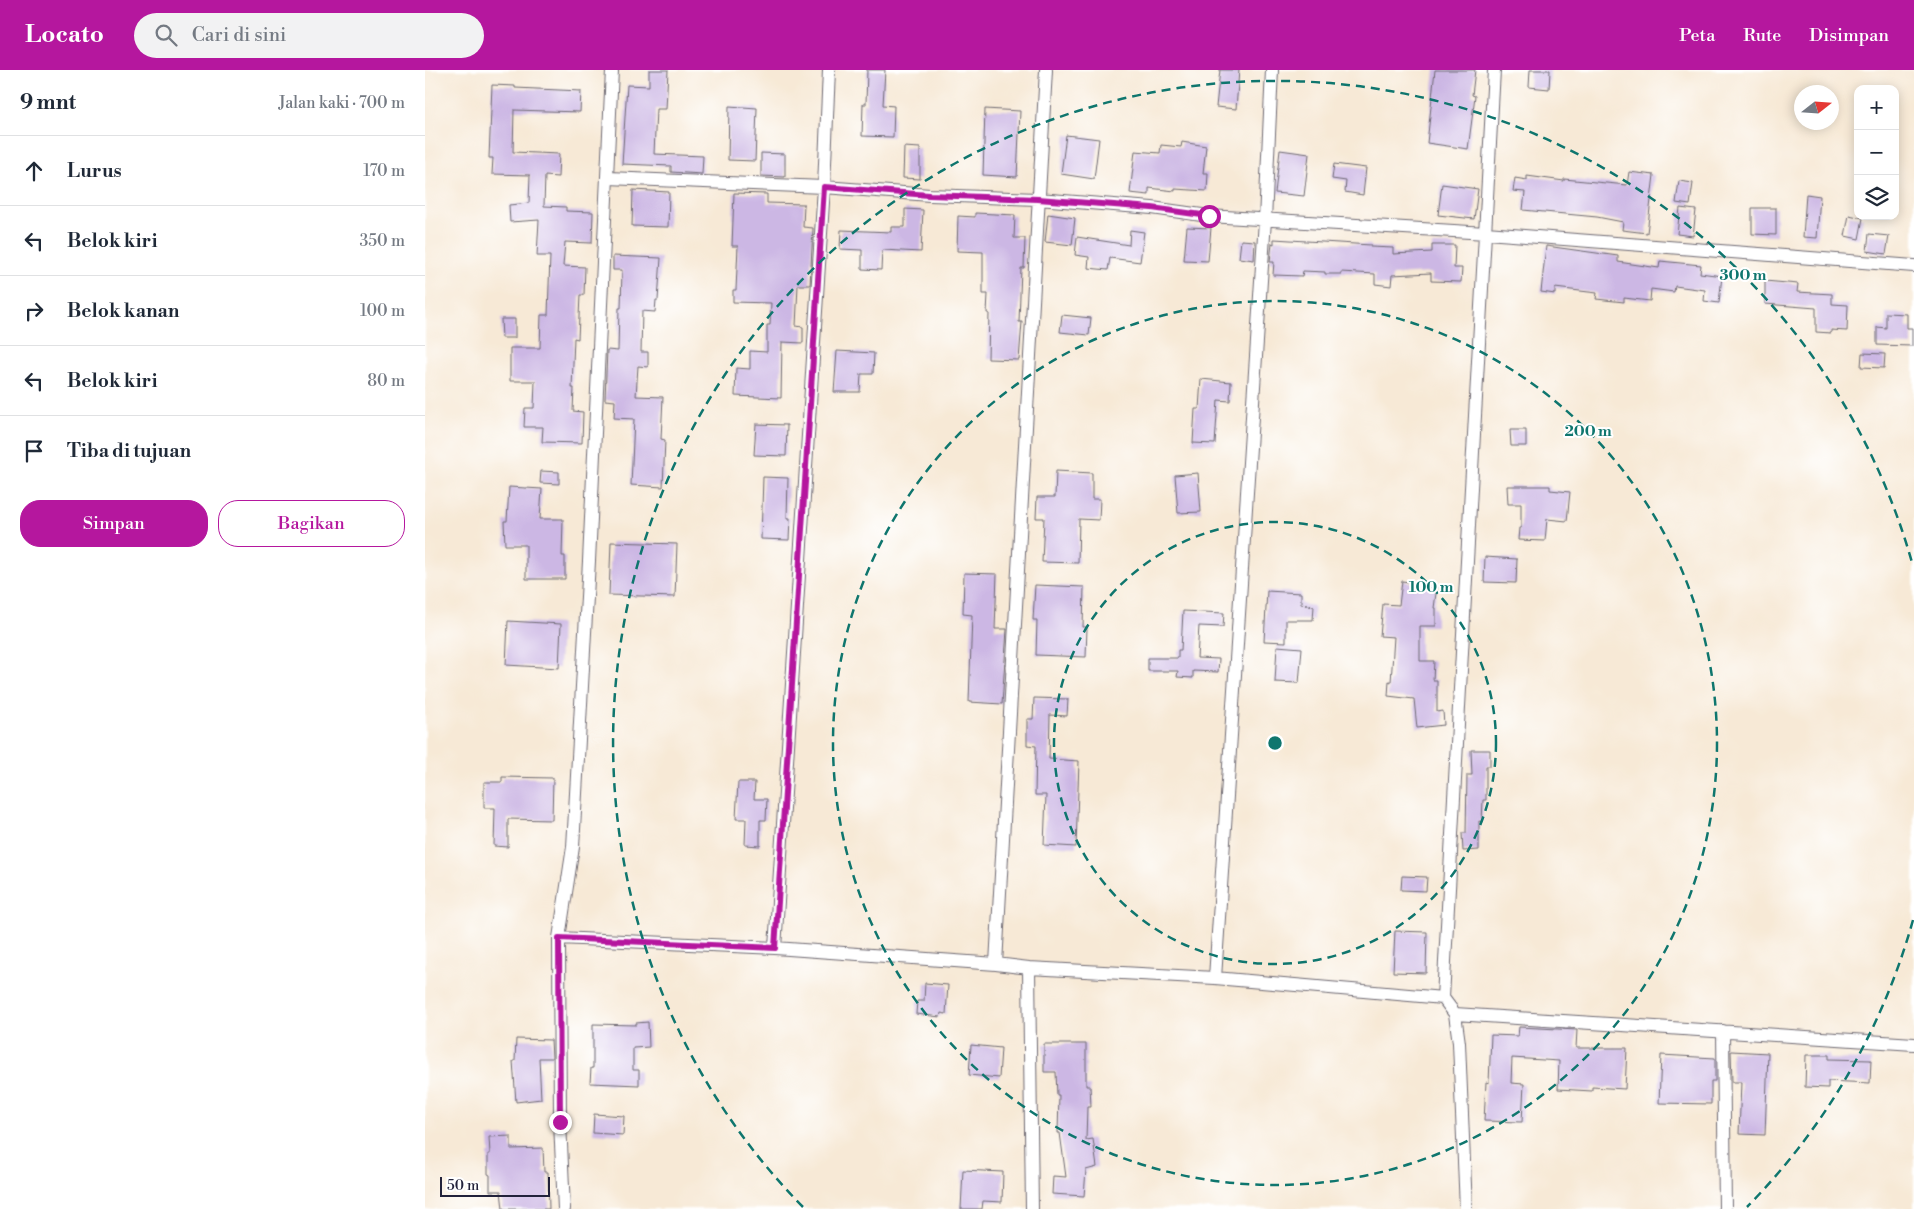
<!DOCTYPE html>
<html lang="id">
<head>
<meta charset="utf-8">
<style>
	:root { --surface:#fff; --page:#f2f2f3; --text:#1f2937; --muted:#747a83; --line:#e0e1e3; --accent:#b5179e }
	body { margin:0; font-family:"Libre Bodoni",serif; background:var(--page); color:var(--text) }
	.controls { position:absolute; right:15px; top:15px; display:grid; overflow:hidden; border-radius:10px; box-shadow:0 2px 12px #0003 }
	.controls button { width:45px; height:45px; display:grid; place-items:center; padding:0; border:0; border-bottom:1px solid var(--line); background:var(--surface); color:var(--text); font:25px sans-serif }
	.compass { position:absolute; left:1369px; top:15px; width:45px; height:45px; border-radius:50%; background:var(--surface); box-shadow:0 2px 12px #0003; rotate:73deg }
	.scale { position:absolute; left:15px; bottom:12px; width:110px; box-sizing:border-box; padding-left:5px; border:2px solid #22223b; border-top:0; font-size:14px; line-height:18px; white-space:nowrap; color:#22223b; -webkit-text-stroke:4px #fff; paint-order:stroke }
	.stop { position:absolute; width:15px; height:15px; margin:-11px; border:4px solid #b5179e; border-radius:50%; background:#fff }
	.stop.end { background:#b5179e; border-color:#fff; box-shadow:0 1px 5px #0008 }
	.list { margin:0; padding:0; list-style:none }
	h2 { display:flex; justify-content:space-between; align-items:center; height:65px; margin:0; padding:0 20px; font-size:21px }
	h2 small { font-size:16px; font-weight:400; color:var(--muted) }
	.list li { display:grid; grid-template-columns:32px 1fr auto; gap:15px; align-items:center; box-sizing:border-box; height:70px; padding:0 20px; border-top:1px solid var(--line) }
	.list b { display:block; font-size:19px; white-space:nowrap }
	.list em { font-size:16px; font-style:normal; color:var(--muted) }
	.actions { display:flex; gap:10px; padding:15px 20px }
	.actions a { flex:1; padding:11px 0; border:1px solid var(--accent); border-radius:20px; text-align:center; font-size:18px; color:var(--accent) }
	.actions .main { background:var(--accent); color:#fff }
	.icon { flex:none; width:28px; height:28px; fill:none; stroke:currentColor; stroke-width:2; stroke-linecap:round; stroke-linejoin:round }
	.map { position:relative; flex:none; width:1489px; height:1139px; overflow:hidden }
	header { display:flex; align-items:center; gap:30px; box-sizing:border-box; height:70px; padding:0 25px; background:var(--accent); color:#fff }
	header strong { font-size:24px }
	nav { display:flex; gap:28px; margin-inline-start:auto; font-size:18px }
	.search { width:350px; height:45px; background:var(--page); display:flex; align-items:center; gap:12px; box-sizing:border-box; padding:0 18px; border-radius:28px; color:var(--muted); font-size:19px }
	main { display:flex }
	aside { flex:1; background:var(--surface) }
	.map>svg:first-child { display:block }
	.building { fill:#ccb7e4 }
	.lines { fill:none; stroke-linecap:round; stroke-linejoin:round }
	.minor-casing { stroke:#6d6871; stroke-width:14 }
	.minor { stroke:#fff; stroke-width:12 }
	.route { stroke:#b5179e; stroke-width:6 }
	.ring { fill:none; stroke:#0f766e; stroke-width:2.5; stroke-dasharray:9 6 }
	.centre { fill:#0f766e; stroke:#fff; stroke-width:2.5 }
	.ring-label { font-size:15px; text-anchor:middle; font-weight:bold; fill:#0f766e; stroke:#fff; stroke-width:4; stroke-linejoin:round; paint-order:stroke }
</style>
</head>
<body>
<header>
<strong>Locato</strong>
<div class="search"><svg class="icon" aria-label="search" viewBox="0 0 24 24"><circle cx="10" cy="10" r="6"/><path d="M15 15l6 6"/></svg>Cari di sini</div>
<nav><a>Peta</a><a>Rute</a><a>Disimpan</a></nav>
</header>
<main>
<aside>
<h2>9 mnt<small>Jalan kaki · 700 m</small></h2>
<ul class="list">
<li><svg class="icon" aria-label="ahead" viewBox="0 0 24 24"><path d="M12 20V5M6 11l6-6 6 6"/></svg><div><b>Lurus</b></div><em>170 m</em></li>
<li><svg class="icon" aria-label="left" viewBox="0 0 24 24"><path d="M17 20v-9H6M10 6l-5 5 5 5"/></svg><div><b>Belok kiri</b></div><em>350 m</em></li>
<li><svg class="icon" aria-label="right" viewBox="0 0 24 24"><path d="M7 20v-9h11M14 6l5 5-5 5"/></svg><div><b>Belok kanan</b></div><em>100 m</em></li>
<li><svg class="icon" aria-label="left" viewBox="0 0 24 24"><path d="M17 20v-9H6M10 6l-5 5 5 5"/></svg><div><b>Belok kiri</b></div><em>80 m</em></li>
<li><svg class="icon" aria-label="arrive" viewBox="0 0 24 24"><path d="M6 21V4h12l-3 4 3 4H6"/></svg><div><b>Tiba di tujuan</b></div></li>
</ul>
<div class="actions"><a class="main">Simpan</a><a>Bagikan</a></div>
</aside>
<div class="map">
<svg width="1489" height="1139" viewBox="0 0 1489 1139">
	<rect width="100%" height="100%" fill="#fff"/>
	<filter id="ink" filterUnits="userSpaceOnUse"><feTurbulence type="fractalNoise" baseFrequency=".02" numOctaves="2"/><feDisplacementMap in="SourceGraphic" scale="10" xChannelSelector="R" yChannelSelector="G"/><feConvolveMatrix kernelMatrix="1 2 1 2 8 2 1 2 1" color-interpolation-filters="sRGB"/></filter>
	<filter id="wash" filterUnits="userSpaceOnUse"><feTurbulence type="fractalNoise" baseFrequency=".0096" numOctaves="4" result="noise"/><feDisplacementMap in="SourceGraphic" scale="20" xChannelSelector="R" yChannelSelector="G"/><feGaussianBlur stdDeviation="1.12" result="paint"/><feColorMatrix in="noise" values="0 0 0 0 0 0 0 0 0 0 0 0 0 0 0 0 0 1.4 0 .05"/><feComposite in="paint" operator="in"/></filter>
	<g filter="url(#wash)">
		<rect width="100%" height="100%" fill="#f7e9d6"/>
		<g id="blocks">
			<path class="building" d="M224 0H243L241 39H231L229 84 278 86 277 104 246 102V96L197 94 202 15 224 16Z
				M442 0H460L458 35 469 36 468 67 437 66 438 34H441Z
				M795 0H814L811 39 791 37Z
				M1010 0H1050L1047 25 1050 26 1043 79 1002 73Z
				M1105 0H1125L1124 19 1104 17Z
				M67 15 90 16V18L156 21 155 42 89 40 88 82 134 84 133 107 120 106 119 136 141 137V141L168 142 167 173 140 172 138 196 160 197 159 225H155L153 269 149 268 147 318H149L148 341 158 342 157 373 117 372 118 357H99L100 338H109L110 311H85V278H115L116 245H123L125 186H112L114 150 85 152 84 135 104 133 105 105 67 104 68 88H64Z
				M304 36 332 38 330 91 303 90Z
				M560 39 595 41 592 107 558 105Z
				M641 65 674 69 669 109 636 104Z
				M757 72 781 76 778 103H783L782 121 750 119V121L724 118V125L705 123 710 81 735 83 736 75 756 77Z
				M479 77 495 78V109L478 108Z
				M855 80 884 84 879 126 850 123Z
				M336 83 360 84V107L336 106Z
				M909 94 941 98 938 125 920 122 921 111 907 109Z
				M1204 102 1229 105 1222 163 1197 160 1198 152 1172 147 1098 140 1100 122 1088 121 1090 108 1102 110V106L1139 111V109L1202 115Z
				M1254 111 1268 113 1265 135 1251 133Z
				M1017 114 1053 119 1049 149 1013 145Z
				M208 120 244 122 243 157 207 156Z
				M309 123 342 124V133L379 134 378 157 388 158 385 215H373L371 256 378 257V273L357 272 356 328 310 326 311 298 325 299V281L342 282V255H345L346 233 308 232V220H311L313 176H307Z
				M1381 124 1395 126 1392 168 1378 167Z
				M1255 138 1271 140 1268 166 1252 164Z
				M1327 138H1351V165L1327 164Z
				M480 139 498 140 496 182 457 180 456 200 437 199V180L415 179 416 160 466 162V157H480Z
				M550 143 590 145 589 168H600L599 198H596L594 252H597L594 290 563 289 564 243H562L563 224H558V182L532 181 533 146 550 147Z
				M623 144 650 148 647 175 620 172Z
				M1424 145 1438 148 1434 169 1420 166Z
				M762 157 786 158 783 191 759 190Z
				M705 160 719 162 715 192 685 188 683 200 663 198 664 187 650 185 652 167 704 175Z
				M1444 164 1464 166 1461 184 1442 181Z
				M849 169 946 175V177L968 178V184L1007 182V175H1030L1029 198H1037L1036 212 1006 211V203L967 205 966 216 950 214V204L916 202V204H900V202L878 201 877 206 848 205 849 192H845L847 173 849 174Z
				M816 170 830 171 829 190 814 188Z
				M1121 176 1193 186V192L1234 198 1235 191 1276 195 1275 203 1297 206 1294 233 1279 231 1280 220 1250 216 1249 222 1226 219 1225 231 1199 228V232L1171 229 1172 223 1130 218V224L1116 222Z
				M188 186 236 188 233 230H231L230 242 217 241 216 282H223V297L213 296 211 326 238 327 236 369 240 370 238 417 206 415 209 349 189 348 190 331 180 330 182 280 193 281 194 238H196L197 200H188Z
				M1340 211 1373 214 1372 222 1407 224V234L1423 235 1422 261 1406 260V263L1391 262V238L1340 234Z
				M1461 243 1482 244V258H1487V276L1452 275V257L1461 258Z
				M637 245 666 248 664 265 635 262Z
				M76 249H90V268H77Z
				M412 281 449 283 448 304H436L435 322H409Z
				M1437 283 1460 284 1459 298 1436 297Z
				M776 309 806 312 805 331 793 330 790 374 768 373 770 339H774Z
				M331 354 362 355 361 386 329 385Z
				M1085 360H1101V376H1086Z
				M116 401 134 402V414L115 413Z
				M631 401 667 403V429H675L674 450 654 449 653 493 617 492 619 448H611L612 427H630Z
				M773 403 776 442 753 443 750 405Z
				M338 407 363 408 362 448H365L364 470 336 469Z
				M1082 416H1125V420L1145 422 1142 451 1122 449 1120 471 1093 470 1094 458H1096V434H1083Z
				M84 417 117 419 115 449H138L137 486H140V509H101V475H80L79 451H82Z
				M186 472 252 474 250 527 184 525Z
				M1060 487 1092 489 1091 513 1059 512Z
				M539 503 572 504 570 559H582L577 634 544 632 547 545 538 544Z
				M977 511 1012 516 1009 538H1011V556H995V591H1009L1008 610H1012V642L1018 641 1019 655 992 658 989 629 963 626 964 611 966 612 969 567 955 566 958 534 974 535Z
				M610 515 659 517 658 557H662L661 587 611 585 612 550H608Z
				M842 521 876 523V534L889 536 888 550H861V572L839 571Z
				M758 541 799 543 798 557 774 556 772 588 794 589 793 602 768 601V608L752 607 753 601H723V588H753V580H756Z
				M83 551 136 554 134 598 81 595Z
				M852 576 877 578 874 613 850 612Z
				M609 628 643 629 642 646 625 645 624 689 654 691 651 777 619 775 621 725H610L611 676 602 675V649H608Z
				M1046 680H1065V696H1061V730H1058L1057 752 1054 751V780L1038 781 1037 763H1041L1042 705H1047Z
				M77 707 128 708 127 750 83 749V777L69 776 70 738H59V712H77Z
				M313 712H330L329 729H342L341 750H335V776L320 775 321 749H311Z
				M977 806 1002 807 1001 821 976 820Z
				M970 861 1002 862 1001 903 968 902Z
				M500 913 523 915 521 944 516 943 515 947 491 944 492 931H499Z
				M223 952 224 977 208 978V1000H214V1015L165 1013 166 998H168V954L211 955V953Z
				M1094 957 1152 960 1151 978H1202L1200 1019 1167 1017V1021L1133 1019 1134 991 1087 988 1086 1013 1099 1014 1097 1052 1059 1051 1061 1012 1064 1013 1066 965 1093 966Z
				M91 969 126 970 127 988H114L116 1029 91 1032 88 991H90Z
				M619 974H661V1016H665L666 1037H662L661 1070 668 1069 672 1097 661 1100 659 1126 627 1124 628 1106 641 1107 635 1063H633L634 1025H632L631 1002H619Z
				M546 975 576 978 574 1008 544 1005Z
				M1306 981 1343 983 1340 1065 1314 1064 1316 1012H1307Z
				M1236 985 1290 988V1011H1286V1034L1234 1033Z
				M1381 985H1404V989L1446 990 1445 1013 1403 1011V1018L1380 1017Z
				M169 1044 199 1046 198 1065 168 1063Z
				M86 1066V1079L118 1078 119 1102H123L124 1139H78L76 1121H65V1105L63 1104V1084H65L64 1067Z
				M538 1100 578 1102 577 1132 558 1131 557 1139H536Z"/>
		</g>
	</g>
	<g filter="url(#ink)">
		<use href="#blocks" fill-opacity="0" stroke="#6d6871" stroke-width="1"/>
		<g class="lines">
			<defs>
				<path id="minor" d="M183 108 399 117 505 125 613 129 727 138 784 146 1061 163 1489 196
					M134 868 350 878 571 894 604 898 790 908 1018 928 1030 944 1489 974
					M350 878 399 117 404 0
					M571 894 621 0
					M604 898 607 1139
					M790 908 840 150 847 0
					M1018 928 1069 0
					M1030 944 1034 973 1041 1139
					M1298 961 1300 1139
					M139 1139 135 1052 134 868 148 777 164 491 187 0"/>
			</defs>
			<use href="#minor" class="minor-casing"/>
			<use href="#minor" class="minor"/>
		</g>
	</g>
	<g class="lines" filter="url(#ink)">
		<path class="route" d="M135 1052 134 868 350 878 399 117 504 125 613 129 727 138 784 146"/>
	</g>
	<g class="ring">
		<circle cx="850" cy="673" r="221"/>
		<circle cx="850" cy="673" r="442"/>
		<path d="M1488 850A662 662 0 0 1 1322 1137M378 1137A662 662 0 1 1 1488 496"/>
	</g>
	<circle cx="850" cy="673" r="8" class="centre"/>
	<g class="ring-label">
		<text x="1318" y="210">300 m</text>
		<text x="1163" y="366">200 m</text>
		<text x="1006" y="522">100 m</text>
	</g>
</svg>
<div class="controls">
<button>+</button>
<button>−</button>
<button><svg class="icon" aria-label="layers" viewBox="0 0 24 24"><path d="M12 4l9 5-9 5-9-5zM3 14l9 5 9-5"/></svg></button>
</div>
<svg class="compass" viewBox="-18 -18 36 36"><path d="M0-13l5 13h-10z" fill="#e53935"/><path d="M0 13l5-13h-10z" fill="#747a83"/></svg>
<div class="scale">50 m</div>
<div class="stop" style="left:784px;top:146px"></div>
<div class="stop end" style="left:135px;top:1052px"></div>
</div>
</main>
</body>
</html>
